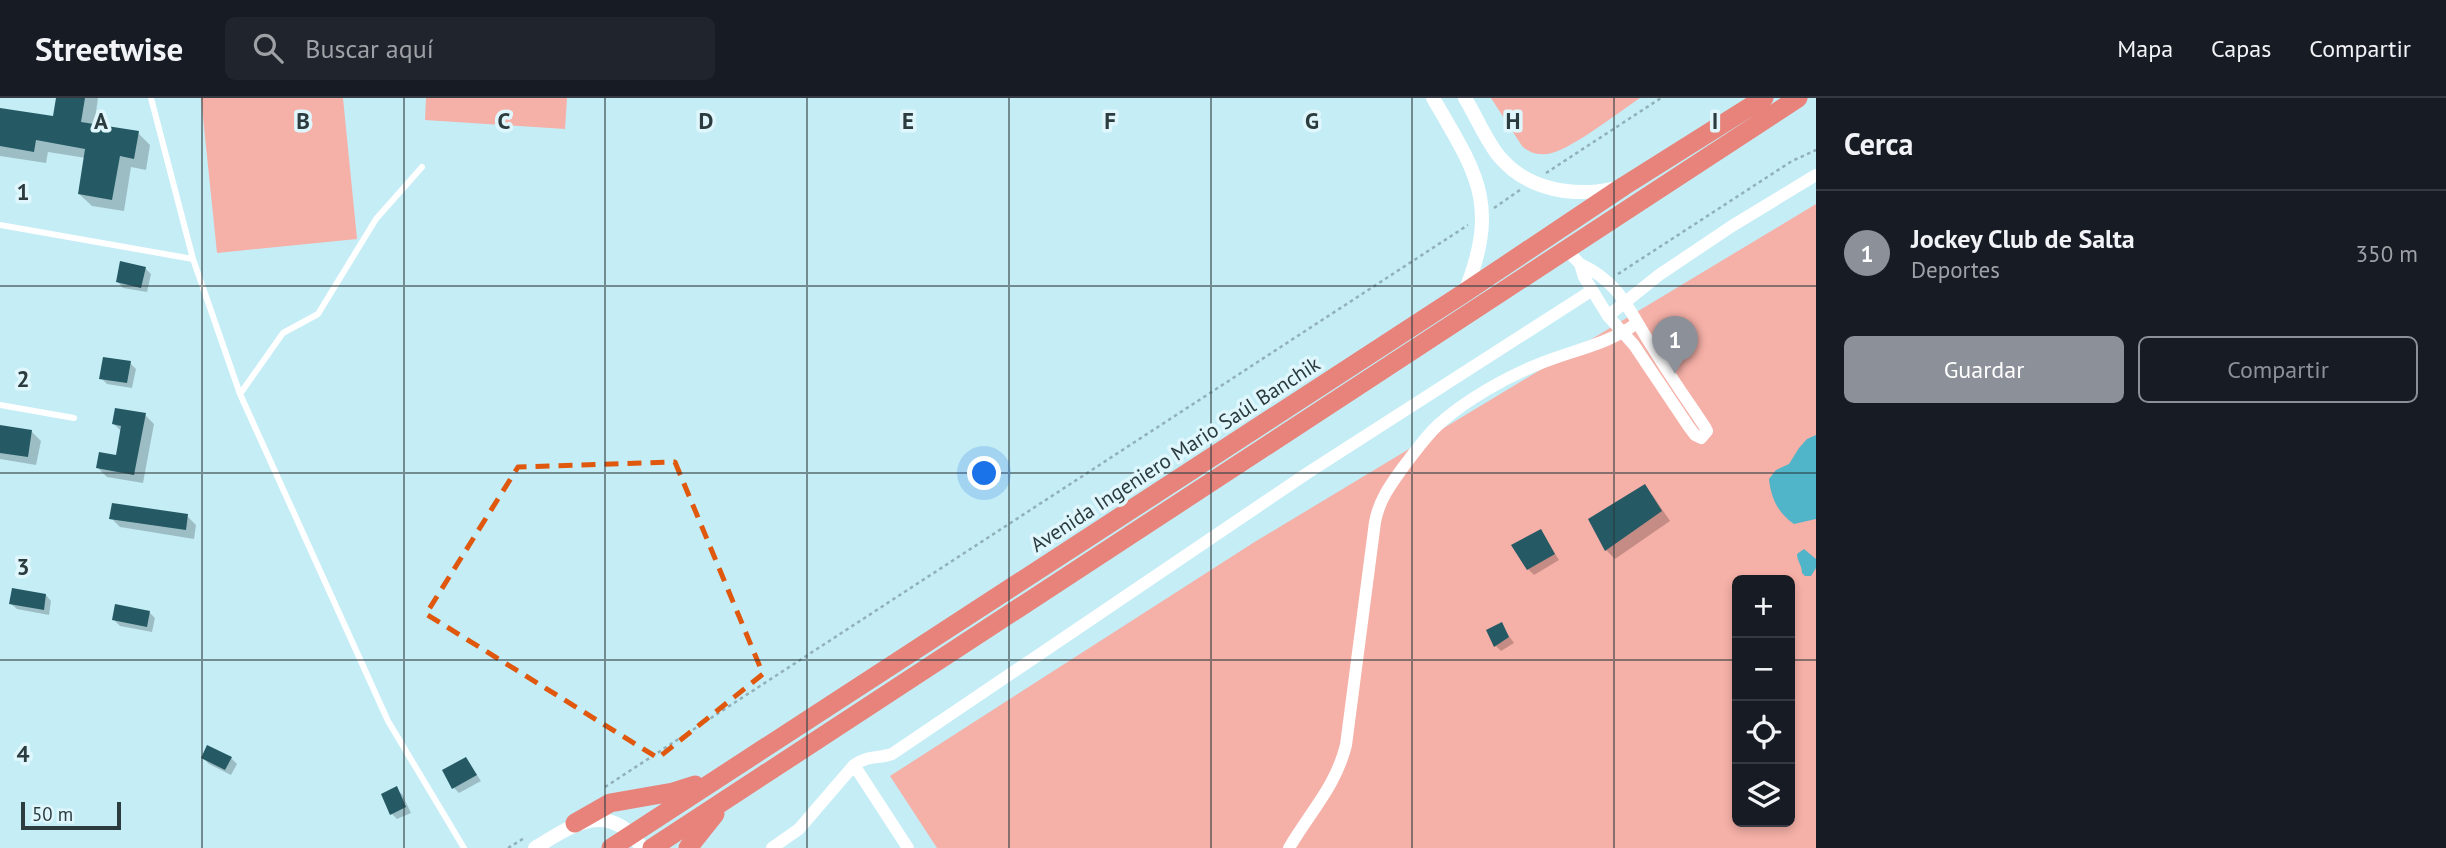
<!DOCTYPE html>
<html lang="es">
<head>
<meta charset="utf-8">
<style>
	:root { --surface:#171b24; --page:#20242c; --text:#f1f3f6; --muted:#9ea1a6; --line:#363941; --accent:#8c9099 }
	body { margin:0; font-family:"PT Sans",sans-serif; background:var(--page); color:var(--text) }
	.controls { position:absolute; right:21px; bottom:21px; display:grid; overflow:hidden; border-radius:10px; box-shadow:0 4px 10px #0003 }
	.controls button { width:63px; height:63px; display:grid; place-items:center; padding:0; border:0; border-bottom:2px solid var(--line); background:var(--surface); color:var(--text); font:35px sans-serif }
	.scale { position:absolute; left:21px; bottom:18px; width:100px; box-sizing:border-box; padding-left:7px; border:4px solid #2b3b3e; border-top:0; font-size:19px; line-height:24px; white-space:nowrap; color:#2b3b3e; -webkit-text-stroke:5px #dff7fc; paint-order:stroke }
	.you { position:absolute; left:985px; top:376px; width:24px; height:24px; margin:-18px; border:5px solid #fff; border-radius:50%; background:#1a73e8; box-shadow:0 0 0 10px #1a73e833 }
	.badge { display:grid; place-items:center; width:46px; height:46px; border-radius:50%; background:var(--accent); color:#fff; font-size:23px; font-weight:700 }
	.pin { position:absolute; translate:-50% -58px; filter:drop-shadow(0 2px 4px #0008) }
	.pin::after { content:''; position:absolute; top:37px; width:24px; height:21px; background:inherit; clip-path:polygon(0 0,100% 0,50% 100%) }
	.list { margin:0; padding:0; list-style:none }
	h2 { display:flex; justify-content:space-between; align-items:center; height:91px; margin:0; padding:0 28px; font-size:30px }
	h2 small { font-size:23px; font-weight:400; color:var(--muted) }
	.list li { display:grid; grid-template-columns:46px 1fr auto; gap:21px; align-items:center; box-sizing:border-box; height:126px; padding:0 28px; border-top:2px solid var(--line) }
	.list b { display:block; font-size:26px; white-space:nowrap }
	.list p { margin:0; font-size:23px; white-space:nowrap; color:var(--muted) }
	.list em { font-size:23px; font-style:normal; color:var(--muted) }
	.actions { display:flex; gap:14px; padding:21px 28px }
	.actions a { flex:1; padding:16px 0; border:2px solid var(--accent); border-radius:10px; text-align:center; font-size:24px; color:var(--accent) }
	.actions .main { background:var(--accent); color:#fff }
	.icon { flex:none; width:38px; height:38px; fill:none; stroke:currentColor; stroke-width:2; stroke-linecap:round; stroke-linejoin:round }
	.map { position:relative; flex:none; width:1816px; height:750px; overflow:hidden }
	header { display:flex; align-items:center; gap:42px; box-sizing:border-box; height:98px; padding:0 35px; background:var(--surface); border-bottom:2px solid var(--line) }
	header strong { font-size:33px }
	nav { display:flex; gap:38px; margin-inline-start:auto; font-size:24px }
	.search { width:490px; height:63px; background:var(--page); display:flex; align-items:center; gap:18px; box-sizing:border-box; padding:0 24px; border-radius:10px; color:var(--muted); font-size:26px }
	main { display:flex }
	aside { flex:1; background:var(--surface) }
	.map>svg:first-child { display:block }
	.green { fill:#f5b0a7; fill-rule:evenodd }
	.water { fill:#50b5c9 }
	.shadow { fill:#0003 }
	.building { fill:#255a65 }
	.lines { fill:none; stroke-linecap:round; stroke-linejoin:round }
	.path { stroke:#91b1b8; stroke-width:2.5; stroke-dasharray:3.5 3.5; stroke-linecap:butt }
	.service { stroke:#fff; stroke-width:6 }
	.minor { stroke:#fff; stroke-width:12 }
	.tertiary { stroke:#fff; stroke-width:14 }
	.trunk { stroke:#e7837a; stroke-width:19 }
	.marked { fill:none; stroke:#df580e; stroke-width:5; stroke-dasharray:14 9; stroke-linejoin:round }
	.grid { fill:none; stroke:#2b3b3e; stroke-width:2; stroke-opacity:0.55 }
	.labels { text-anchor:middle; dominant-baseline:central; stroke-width:7; stroke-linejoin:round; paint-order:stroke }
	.street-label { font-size:21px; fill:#2b3b3e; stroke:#dff7fc }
	.grid-label { font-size:23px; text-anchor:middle; font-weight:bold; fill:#2b3b3e; stroke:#dff7fc; stroke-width:7; stroke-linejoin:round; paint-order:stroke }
</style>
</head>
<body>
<header>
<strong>Streetwise</strong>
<div class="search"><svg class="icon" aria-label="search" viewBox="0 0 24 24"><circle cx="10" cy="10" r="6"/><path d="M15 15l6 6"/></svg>Buscar aquí</div>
<nav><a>Mapa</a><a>Capas</a><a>Compartir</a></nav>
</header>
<main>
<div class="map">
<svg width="1816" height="750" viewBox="0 0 1816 750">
	<rect width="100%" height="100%" fill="#c5edf6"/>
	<path class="green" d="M201 0H343L357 141 217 155Z
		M426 0H567L565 31 425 22Z
		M1491 0H1640C1619 14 1574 49 1552 55 1540 58 1530 56 1522 48Z
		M1816 106V750H937L890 678 1253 445ZM1737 482H1790V724H1737Z"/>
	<path class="water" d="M1816 337V421L1794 426C1778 415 1771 400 1769 381L1776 372 1789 366 1799 350 1807 341Z
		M1804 451 1816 461V470L1811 478H1805L1802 475C1802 467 1797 463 1797 456Z"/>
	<path class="shadow" d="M58 0H98L94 28 138 35 150 47 146 72 131 69 124 113 92 108 79 96 86 60 48 54 46 65 0 58V11L54 20Z
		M145 170 151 176 147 194 123 190 118 184Z
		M130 265 136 271 132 290 107 286 101 280Z
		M145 317 154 326 143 385 107 379 98 370 117 359 122 334 114 326Z
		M0 328 32 334 41 343 36 367 0 361Z
		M1644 389 1653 398 1670 423 1615 461 1606 452Z
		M187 418 196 427 194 441 120 429 111 420Z
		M1540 433 1559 462 1534 477 1528 471Z
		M46 497 51 503 49 517 17 511 11 506Z
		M149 514 155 520 152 534 120 528 114 522Z
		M1501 527 1514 545 1501 553 1496 548Z
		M203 660H231L237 666 231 677 209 666Z
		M466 661 481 683 459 695 454 690Z
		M396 691 402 696 411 715 397 721 392 716Z"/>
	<path class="building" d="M56 0H85L81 24 139 33 134 61 120 58 112 102 78 96 85 51 36 42 34 54 0 48V10L53 18Z
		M120 163 146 169 141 190 116 184Z
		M103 259 131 263 127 285 99 281Z
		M115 310 146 315 134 377 96 370 99 354 116 357 121 328 112 326Z
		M0 327 32 332 28 359 0 355Z
		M1645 386 1662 413 1605 453 1588 421Z
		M112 405 188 416 186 432 109 421Z
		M1541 431 1555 456 1527 472 1511 447Z
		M12 490 46 496 44 512 9 506Z
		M115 506 150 513 147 529 112 522Z
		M1502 524 1509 539 1494 549 1486 532Z
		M207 647 232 659 225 672 201 660Z
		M466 659 477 677 452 691 442 672Z
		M397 688 406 709 390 717 381 696Z"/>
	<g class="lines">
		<path class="path" d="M1546 75 1661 0
			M1494 110 1520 92
			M1618 176 1792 63 1816 52
			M605 689 1468 127
			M508 750 526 739"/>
		<path class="service" d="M151 0 193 161 240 296 388 623 464 750
			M0 127 193 161
			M240 296 283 235 318 216 376 121 422 69
			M0 307 74 320"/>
		<path class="minor" d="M1566 151 1580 166 1584 179 1608 218 1634 247 1689 329 1695 337 1701 340 1707 333 1705 329C1687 302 1668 275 1651 247 1629 213 1620 184 1580 166
			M1608 218 1659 177 1732 128 1816 77
			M854 667 908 750
			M772 750 799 731 854 667C869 657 877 661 892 656L1309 374 1591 193
			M1289 750C1310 714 1336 688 1346 647L1375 424C1379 402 1391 386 1404 368 1415 354 1425 339 1438 327 1464 303 1506 279 1539 266 1573 252 1607 247 1637 225"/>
		<path class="tertiary" d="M1433 0C1477 76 1500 105 1465 194
			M1465 0C1476 18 1485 40 1498 57 1526 92 1573 100 1616 90
			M535 750C574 726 610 701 642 750"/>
		<path class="trunk" d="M575 725 610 705 673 694 695 687
			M611 750 1464 195 1624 88 1764 0
			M652 750 1798 0
			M688 750 715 716"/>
	</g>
	<path class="marked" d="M675 364 763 576 658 660 426 516 518 369Z"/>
	<path class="grid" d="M202 0V750M404 0V750M605 0V750M807 0V750M1009 0V750M1211 0V750M1412 0V750M1614 0V750M0 188H1816M0 375H1816M0 562H1737M1790 562H1816"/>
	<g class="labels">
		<g class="street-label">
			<text transform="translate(1175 356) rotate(-33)">Avenida Ingeniero Mario Saúl Banchik</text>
		</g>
	</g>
	<g class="grid-label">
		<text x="101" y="31">A</text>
		<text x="303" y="31">B</text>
		<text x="504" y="31">C</text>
		<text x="706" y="31">D</text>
		<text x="908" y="31">E</text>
		<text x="1110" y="31">F</text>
		<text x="1312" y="31">G</text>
		<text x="1513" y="31">H</text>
		<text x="1715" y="31">I</text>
		<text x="23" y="102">1</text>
		<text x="23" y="289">2</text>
		<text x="23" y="477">3</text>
		<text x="23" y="664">4</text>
	</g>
</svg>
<div class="controls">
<button>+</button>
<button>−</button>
<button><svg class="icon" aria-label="locate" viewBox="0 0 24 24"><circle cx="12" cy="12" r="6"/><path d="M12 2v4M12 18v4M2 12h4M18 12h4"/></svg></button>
<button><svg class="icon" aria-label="layers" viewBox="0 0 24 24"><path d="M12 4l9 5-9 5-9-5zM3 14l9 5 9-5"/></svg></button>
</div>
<div class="scale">50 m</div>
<div class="you"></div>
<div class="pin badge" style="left:1675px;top:276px">1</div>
</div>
<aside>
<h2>Cerca<small></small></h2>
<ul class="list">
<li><span class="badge">1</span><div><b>Jockey Club de Salta</b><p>Deportes</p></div><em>350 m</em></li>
</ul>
<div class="actions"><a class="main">Guardar</a><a>Compartir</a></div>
</aside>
</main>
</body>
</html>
